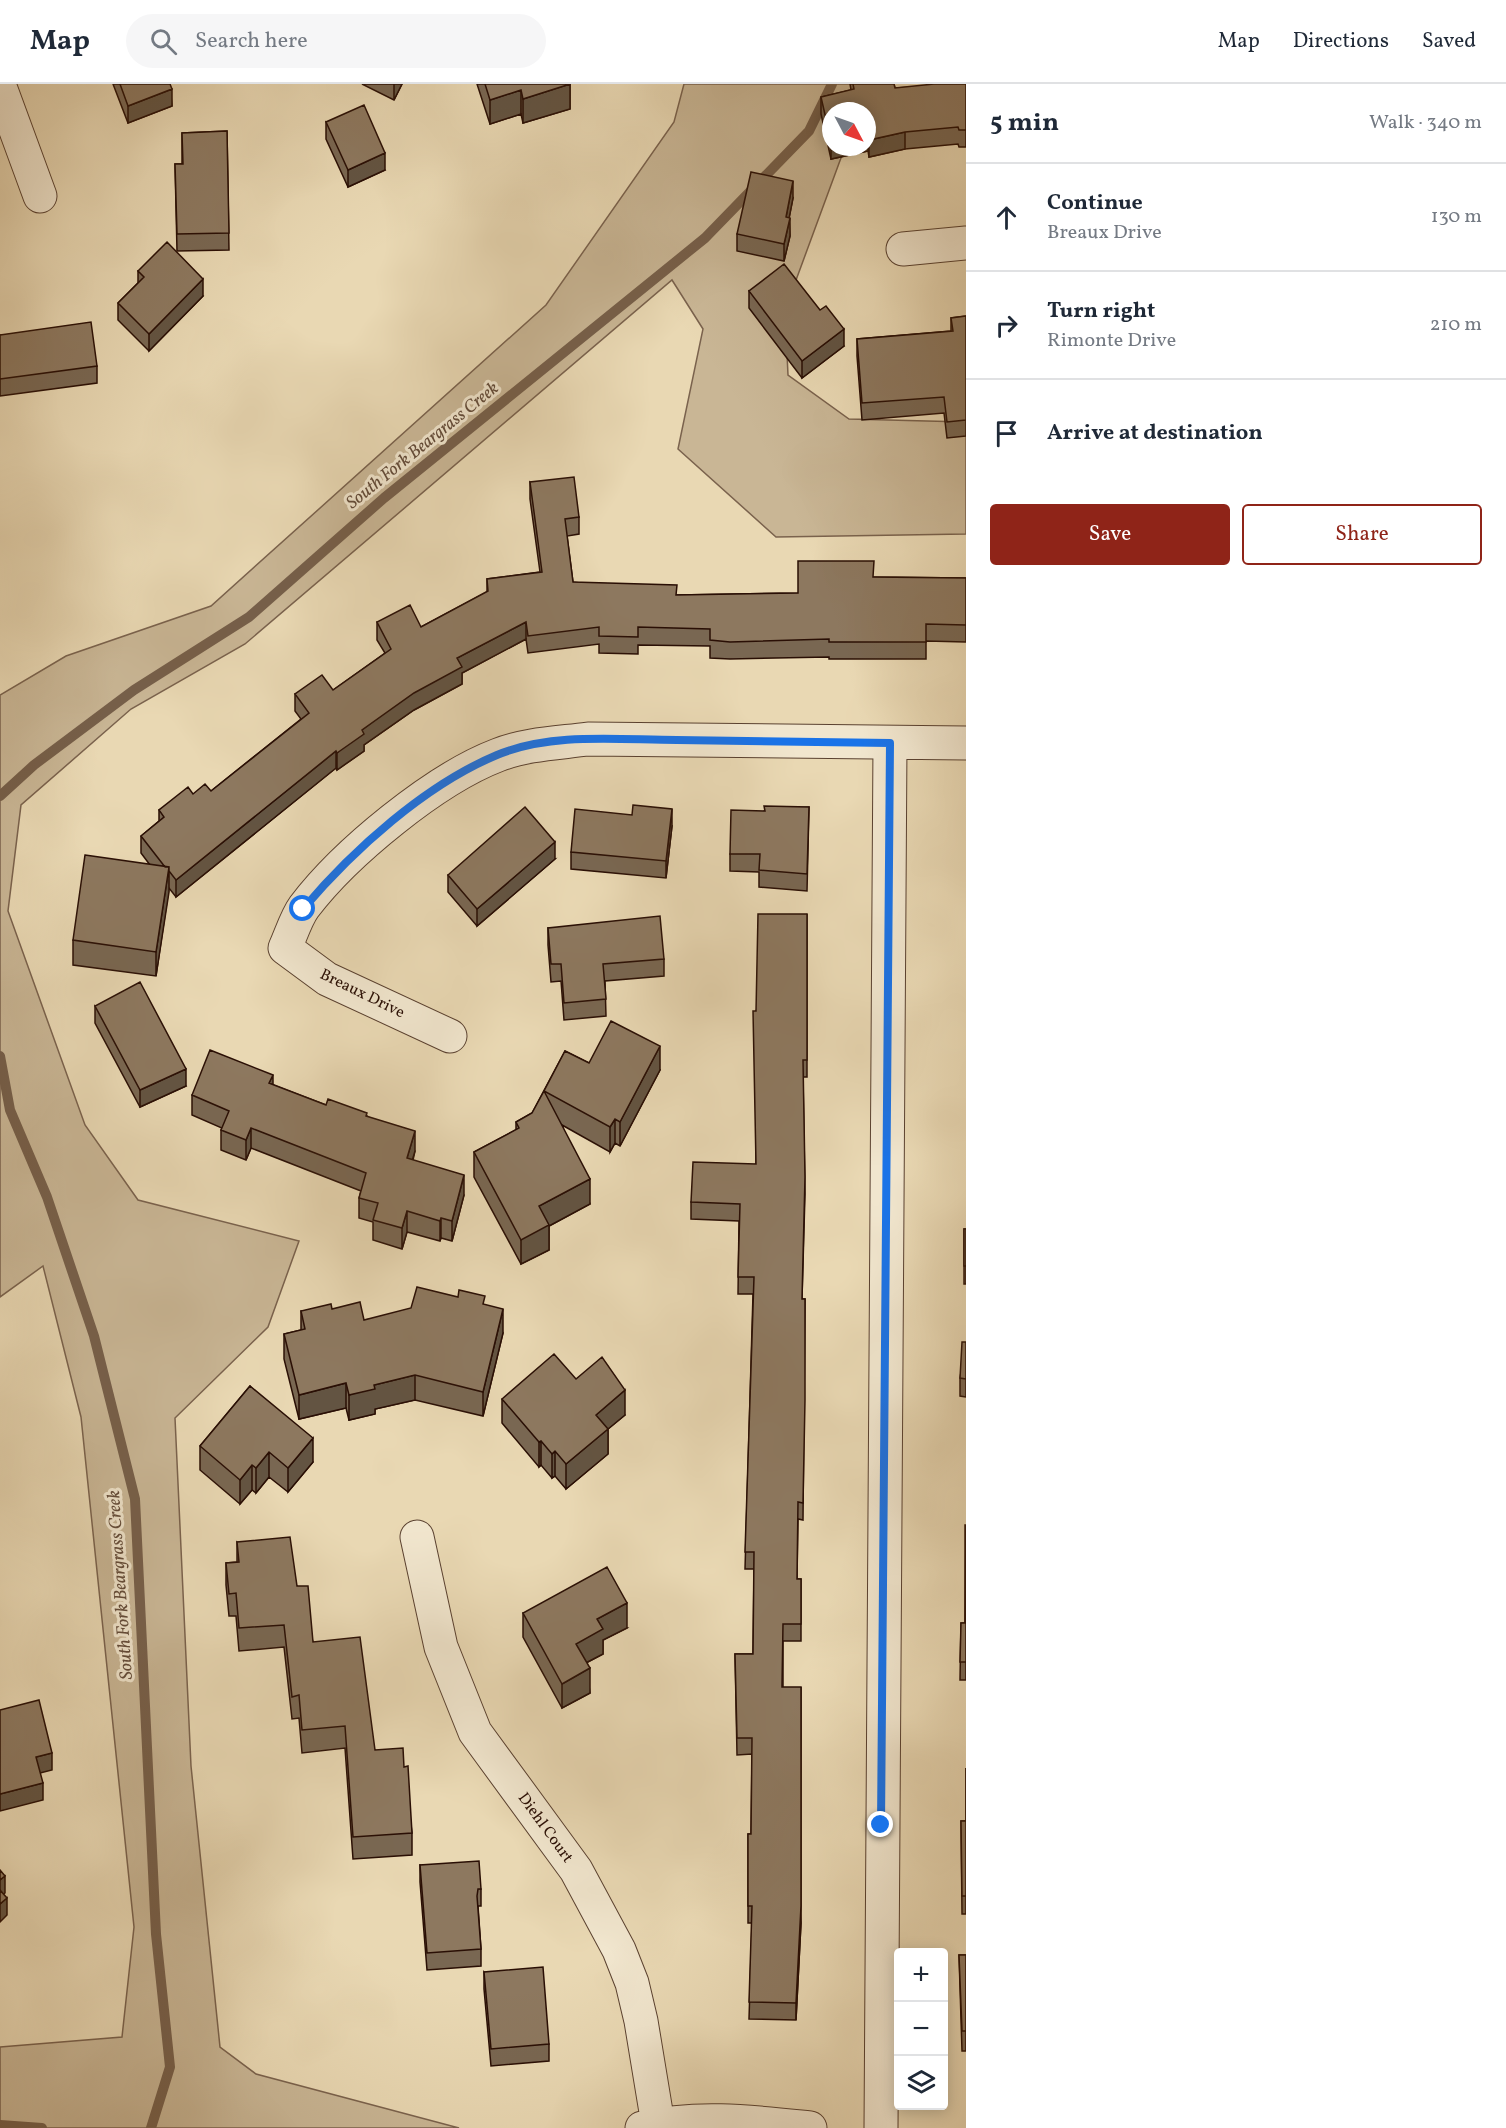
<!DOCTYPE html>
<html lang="en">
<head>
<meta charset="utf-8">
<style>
	:root { --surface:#fff; --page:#f6f6f7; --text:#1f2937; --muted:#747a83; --line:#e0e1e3; --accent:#8f2418 }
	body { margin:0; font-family:Vollkorn,serif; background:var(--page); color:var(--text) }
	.controls { position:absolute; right:18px; bottom:18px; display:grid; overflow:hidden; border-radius:6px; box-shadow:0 3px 15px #0003 }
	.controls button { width:54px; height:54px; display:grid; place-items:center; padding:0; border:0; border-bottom:2px solid var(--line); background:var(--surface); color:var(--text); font:30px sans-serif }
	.compass { position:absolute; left:822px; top:18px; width:54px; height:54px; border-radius:50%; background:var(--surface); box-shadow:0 3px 15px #0003; rotate:131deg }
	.stop { position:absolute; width:18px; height:18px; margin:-14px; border:4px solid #1a73e8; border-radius:50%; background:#fff }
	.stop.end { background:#1a73e8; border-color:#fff; box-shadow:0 2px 6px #0008 }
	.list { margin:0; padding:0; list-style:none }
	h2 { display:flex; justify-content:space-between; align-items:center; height:78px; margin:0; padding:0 24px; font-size:26px }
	h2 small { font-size:20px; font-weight:400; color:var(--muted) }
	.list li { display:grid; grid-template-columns:39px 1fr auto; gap:18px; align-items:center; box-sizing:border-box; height:108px; padding:0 24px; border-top:2px solid var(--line) }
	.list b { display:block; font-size:22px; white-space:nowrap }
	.list p { margin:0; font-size:20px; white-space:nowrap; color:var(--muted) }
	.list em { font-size:20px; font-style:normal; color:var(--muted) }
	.actions { display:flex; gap:12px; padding:18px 24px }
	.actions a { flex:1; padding:14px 0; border:2px solid var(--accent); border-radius:6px; text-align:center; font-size:21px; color:var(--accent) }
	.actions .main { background:var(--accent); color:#fff }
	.icon { flex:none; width:33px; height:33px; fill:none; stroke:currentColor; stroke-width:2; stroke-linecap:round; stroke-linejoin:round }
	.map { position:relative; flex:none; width:966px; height:2044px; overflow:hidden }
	header { display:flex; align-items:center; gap:36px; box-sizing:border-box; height:84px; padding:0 30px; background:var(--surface); border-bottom:2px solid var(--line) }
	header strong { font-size:28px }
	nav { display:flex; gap:33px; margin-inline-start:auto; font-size:21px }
	.search { width:420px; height:54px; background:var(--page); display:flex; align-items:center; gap:15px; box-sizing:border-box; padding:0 21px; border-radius:33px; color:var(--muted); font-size:22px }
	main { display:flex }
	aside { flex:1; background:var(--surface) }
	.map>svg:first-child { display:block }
	.green { fill:#c9b695; stroke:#7a624d; stroke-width:1.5 }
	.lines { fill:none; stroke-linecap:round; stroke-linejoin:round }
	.stream { stroke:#765f4a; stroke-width:10 }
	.minor-casing { stroke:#5a4130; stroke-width:35 }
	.minor { stroke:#f1e6ce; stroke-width:33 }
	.wall { fill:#796752; stroke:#2a0f05; stroke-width:1.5; fill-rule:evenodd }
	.shaded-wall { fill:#635442; stroke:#2a0f05; stroke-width:1.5 }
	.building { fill:#8d785f; stroke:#2a0f05; stroke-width:1.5 }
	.route { stroke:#1a73e8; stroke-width:8 }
	.labels { text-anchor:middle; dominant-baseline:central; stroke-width:6; stroke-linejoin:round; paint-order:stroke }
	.street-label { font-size:16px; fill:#2a0f05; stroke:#f1e6ce }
	.water-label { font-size:18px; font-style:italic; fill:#634b39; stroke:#f1e6ce }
</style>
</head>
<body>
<header>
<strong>Map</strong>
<div class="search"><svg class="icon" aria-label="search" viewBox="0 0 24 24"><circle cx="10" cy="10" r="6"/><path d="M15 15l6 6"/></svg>Search here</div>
<nav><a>Map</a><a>Directions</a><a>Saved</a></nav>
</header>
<main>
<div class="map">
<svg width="966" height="2044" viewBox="0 0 966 2044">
	<rect width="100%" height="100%" fill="#e9d8b3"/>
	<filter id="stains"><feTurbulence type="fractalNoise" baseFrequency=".00333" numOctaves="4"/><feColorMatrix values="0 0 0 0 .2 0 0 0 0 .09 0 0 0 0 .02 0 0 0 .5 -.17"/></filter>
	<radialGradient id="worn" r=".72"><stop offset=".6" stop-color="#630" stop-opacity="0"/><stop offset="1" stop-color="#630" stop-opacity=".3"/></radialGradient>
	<path class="green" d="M684 0H869L831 27V63H845L785 226 788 291 849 335 966 338V450L776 453 678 365 703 245 672 196 245 560 131 625 21 721 8 827 85 1041 138 1116 299 1157 268 1243 175 1334 191 1682 220 1963 256 1990 459 2044H0V1963L122 1953 134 1843 81 1333 43 1182 0 1213V611L66 572 211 522 546 221 674 38Z"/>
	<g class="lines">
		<path class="stream" d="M0 712 34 681 134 606 249 533 384 414 705 154 809 47 832 0
			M0 972 10 1026 47 1113 94 1252 135 1415 156 1850 170 1983 151 2044
			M0 2041 42 2044"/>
		<defs>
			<path id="minor" d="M0 3 40 112
				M903 165 966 159
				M450 952 327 895 285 864C291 851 296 834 304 823 345 769 435 695 498 671 526 660 558 659 588 655L966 659
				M417 1453 441 1563 475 1648 576 1786 619 1866 632 1899 641 1937 658 2040
				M642 2044C698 2031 753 2038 810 2044
				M881 2044 890 659"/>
		</defs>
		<use href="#minor" class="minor-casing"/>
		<use href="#minor" class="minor"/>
	</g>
	<path class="wall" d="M113 0H170L172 22 128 39Z
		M362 0H402L394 16Z
		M477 0H570V25L523 39 521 30 490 40Z
		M850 0H894L895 4 966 0V63H959L958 60 905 65 869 73 868 67 831 75 821 30V13L851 6ZM831 27 867 63H831Z
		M326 38 385 86 348 103 326 55Z
		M227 47 229 166 177 167 175 80H182V49Z
		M793 114 789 134 790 152 784 177 737 167V150Z
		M138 187 203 212 149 267 118 236V219L138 199Z
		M749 207 844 262 802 294 749 224Z
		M966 232V352L947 354 944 329 862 336 857 272V255L951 247V234Z
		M0 251 97 282V299L0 312Z
		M530 398 579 433V450L567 452 573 498 677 511 798 509 873 493 966 494V558L926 557V575H829V573L730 575 710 574V562L638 561V570L599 569V560L528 569 526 555 462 589V600L414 626 364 661V667L337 686 336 684 176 813 169 804 156 892 73 881V856L150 781 141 769V752L159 737V726L193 710 211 707 301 635 295 627V610L333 606 385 569 377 556V538L421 543 487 508V495L540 488 530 415Z
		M809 723 807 807 759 803V788L730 787V770L764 727Z
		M672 742 666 794 571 785V768Z
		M555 775 477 842 448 808V791Z
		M807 830V993H803L805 1110 802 1215H805L803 1436 798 1435 797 1495H801V1557H783V1603L801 1839 796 1936 749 1935 752 1839H748V1750H751L752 1670 737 1671 735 1570H753L754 1485H745L753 1210H738L739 1137 691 1135V1118L756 1080V927Z
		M548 844 664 875V892L605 897 606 932 564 936 561 897 551 898 548 861Z
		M95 922 186 1002 140 1023 95 939Z
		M565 967 589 979 660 986 620 1062 615 1059 610 1068 562 1041 590 1120 549 1142V1166L521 1180 474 1093V1068L516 1046V1038L532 1029Z
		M273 1001 326 1021 367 1032 415 1067 413 1076 464 1111 452 1157 441 1154 440 1157 407 1148 402 1165 373 1156V1138L359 1134V1114L361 1107 251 1064 246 1076 221 1066V1046L222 1044 192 1031V1011Z
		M964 1145H966V1200H964Z
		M485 1221 503 1249 483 1332 415 1316 375 1325V1330L349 1336 346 1324 299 1335 284 1275V1250L301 1246V1227L332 1225 364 1236Z
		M966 1258V1313L960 1312V1294Z
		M576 1295 625 1331 608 1345V1370L566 1405 555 1392 552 1394 541 1381 539 1383 502 1339V1315Z
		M250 1302 313 1378 288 1408 269 1393 256 1409 252 1406 240 1420 200 1386V1362Z
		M966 1441V1596H960L961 1539H965Z
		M237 1458 297 1502 313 1558 375 1666 404 1683 412 1749V1771L353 1775 345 1664 302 1669 299 1634 292 1635 284 1563 239 1567 236 1532H229L226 1501V1479L237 1478Z
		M523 1529 627 1544 603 1556V1570L586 1579 590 1609 562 1624 523 1553Z
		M966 1684V1830H962L961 1737H966Z
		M420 1781 481 1805V1822H478L481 1865V1882L427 1886 420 1798Z
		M959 1871H966V1967H962Z
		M484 1888 549 1960V1977L491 1982 484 1905Z"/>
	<path class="shaded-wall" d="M394 0H402L394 16Z
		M570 0V25L523 39V15Z
		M172 5V22L128 39V22Z
		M521 6V30L490 40V16Z
		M905 48V65L869 73V56Z
		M867 50H868V67L831 75V63H867Z
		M385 69V86L348 103V86Z
		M793 97V114L786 150V133Z
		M790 134V152L784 177V160Z
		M203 195V212L149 267V250Z
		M844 245V262L802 294V277Z
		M526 538V555L462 589V600L414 626 364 661V667L337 686V669L362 646 457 574Z
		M336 667V684L176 813V796Z
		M672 725V742L666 794V777Z
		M555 758V775L477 842V825Z
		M169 783V808L156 892V868Z
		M660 962V986L620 1062V1038Z
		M186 985V1002L140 1023V1006Z
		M273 991V1011L269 999Z
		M615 1035V1059L610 1068V1043Z
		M251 1044V1064L246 1076V1056Z
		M415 1047V1067L407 1094V1074Z
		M464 1091V1111L452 1157V1137Z
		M590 1095V1120L549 1142V1166L521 1180V1156L539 1122Z
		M407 1127V1148L402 1165V1144Z
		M441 1134V1154L440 1157V1137Z
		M503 1225V1249L483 1332V1308Z
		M415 1291V1316L375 1325V1330L349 1336V1311L374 1301Z
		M346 1299V1324L299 1335V1311Z
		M625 1306V1331L596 1355V1331Z
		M608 1345V1370L566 1405V1380Z
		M313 1354V1378L288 1408V1384Z
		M541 1357V1381L539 1383V1358Z
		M555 1367V1392L552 1394V1370Z
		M269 1368V1393L256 1409V1384Z
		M252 1381V1406L240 1420V1396Z
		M627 1519V1544L603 1556V1570L576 1584V1560L597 1535Z
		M590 1584V1609L562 1624V1600Z
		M801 1603V1839L796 1936V1919Z
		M52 1669V1686L36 1690V1673Z
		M43 1699V1716L0 1727V1710Z
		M5 1792V1809L0 1813V1796Z
		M7 1814V1831L0 1838V1820Z"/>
	<path class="building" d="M120 0H170L172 5 128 22Z
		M485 0H570L523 15 521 6 490 16Z
		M853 0H894L895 4 934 0H966V46H959L958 43 905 48 869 56 868 50H867V27H831V57L821 13 854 5Z
		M364 21 385 69 348 86 326 38Z
		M227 47 229 149 177 150 175 80H183L182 49Z
		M751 88 793 97 786 133 790 134 784 160 737 150Z
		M167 158 203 195 149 250 118 219 144 193 138 187Z
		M784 180 820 226 826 222 844 245 802 277 749 207Z
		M966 232V336L947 338 944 313 862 319 857 255 953 247 951 234Z
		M91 238 97 282 0 295V251Z
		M574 393 579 433 565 435 573 498 677 501 676 511 798 509V477H874L873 493 966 494V541L926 540V558H829V555L730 558 710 556V545L638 543V553L599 552V543L528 552 526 538 457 574 462 583 414 609 362 646 364 650 337 669 336 667 176 796 169 787V783H165L141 752 164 733 159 726 188 703 193 710 205 700 211 707 309 629 295 610 322 591 333 606 391 565 377 538 410 521 421 543 488 507 487 495 542 488 530 398Z
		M633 721 672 725 666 777 571 768 575 725 632 731Z
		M764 722 809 723 807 790 759 786 760 770H730L731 726 765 727Z
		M525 723 555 758 477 825 448 791Z
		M85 771 169 783 156 868 73 856Z
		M758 830H807V976H803L805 1093 802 1215H805V1316L803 1419 798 1418 797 1495H801V1540H783L782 1603H801V1822L796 1919 749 1918 752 1822H748V1750H751L752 1654H737L735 1570H753L754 1468H745L754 1193H738L740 1120 691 1118 693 1078 756 1080 753 927H756Z
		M660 832 664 875 603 880 606 915 564 919 561 880H551L548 844Z
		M140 898 186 985 140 1006 95 922Z
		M611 937 660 962 620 1038 615 1035 610 1043 544 1007 565 967 589 979Z
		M210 966 273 991 269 999 326 1021 328 1015 367 1029 366 1032 415 1047 407 1074 464 1091 452 1137 441 1134 440 1137 407 1127 402 1144 373 1136 378 1119 359 1114 366 1089 251 1044 246 1056 221 1046 229 1027 192 1011Z
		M544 1007 590 1095 539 1122 549 1141 521 1156 474 1068 519 1044 516 1038 532 1029Z
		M964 1145H966V1182H964Z
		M417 1203 458 1213 459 1206 485 1212 483 1220 503 1225 483 1308 415 1291 374 1301 375 1305 349 1311 346 1299 299 1311 284 1250 305 1245 301 1227 331 1220 332 1225 360 1218 364 1236 411 1224Z
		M962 1258H966V1295L960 1294Z
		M554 1270 576 1295 602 1273 625 1306 596 1331 608 1345 566 1380 555 1367 552 1370 541 1357 539 1358 502 1315Z
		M250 1302 313 1354 288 1384 269 1368 256 1384 252 1381 240 1396 200 1362Z
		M965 1441H966V1578H960L961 1539H965Z
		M290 1453 297 1502H308L313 1558 360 1553 375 1666 403 1664 404 1683 408 1682 412 1749 353 1753 345 1642 302 1646 299 1611 292 1613 284 1541 239 1544 236 1509 229 1510 226 1479 239 1478 237 1458Z
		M607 1483 627 1519 597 1535 603 1545 576 1560 590 1584 562 1600 523 1529Z
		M39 1616 52 1669 36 1673 43 1699 0 1710V1626Z
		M966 1684V1812H962L961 1737H966Z
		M479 1777 481 1805H478L477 1812 481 1865 427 1869 420 1781Z
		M0 1786 5 1792 0 1796Z
		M0 1806 7 1814 0 1820Z
		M959 1871H966V1947H962Z
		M543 1883 549 1960 491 1965 484 1888Z"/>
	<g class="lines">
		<path class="route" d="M303 825C353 766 425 701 497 671 552 648 619 656 677 656 748 657 819 658 890 659L881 1741"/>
	</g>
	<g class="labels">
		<g class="street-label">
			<text transform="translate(362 910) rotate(26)">Breaux Drive</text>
			<text transform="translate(545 1744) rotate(54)">Diehl Court</text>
		</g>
		<g class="water-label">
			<text transform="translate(423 362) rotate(-39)">South Fork Beargrass Creek</text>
			<text transform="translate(121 1501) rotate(-94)">South Fork Beargrass Creek</text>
		</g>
	</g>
	<rect width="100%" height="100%" filter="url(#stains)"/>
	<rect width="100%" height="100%" fill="url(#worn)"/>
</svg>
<div class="controls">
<button>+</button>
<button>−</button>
<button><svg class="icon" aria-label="layers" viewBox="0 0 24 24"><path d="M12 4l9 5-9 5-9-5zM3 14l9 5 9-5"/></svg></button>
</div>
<svg class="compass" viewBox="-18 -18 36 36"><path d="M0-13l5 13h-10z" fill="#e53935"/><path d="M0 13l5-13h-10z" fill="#747a83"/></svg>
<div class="stop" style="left:303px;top:825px"></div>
<div class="stop end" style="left:881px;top:1741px"></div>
</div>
<aside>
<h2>5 min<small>Walk · 340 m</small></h2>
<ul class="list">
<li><svg class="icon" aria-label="ahead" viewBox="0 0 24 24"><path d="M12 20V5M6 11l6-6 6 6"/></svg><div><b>Continue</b><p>Breaux Drive</p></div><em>130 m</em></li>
<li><svg class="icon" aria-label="right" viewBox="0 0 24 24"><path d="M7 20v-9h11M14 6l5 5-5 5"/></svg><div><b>Turn right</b><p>Rimonte Drive</p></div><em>210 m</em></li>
<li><svg class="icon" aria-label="arrive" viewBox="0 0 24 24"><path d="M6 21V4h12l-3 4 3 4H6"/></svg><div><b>Arrive at destination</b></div></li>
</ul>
<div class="actions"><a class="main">Save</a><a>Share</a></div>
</aside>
</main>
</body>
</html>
